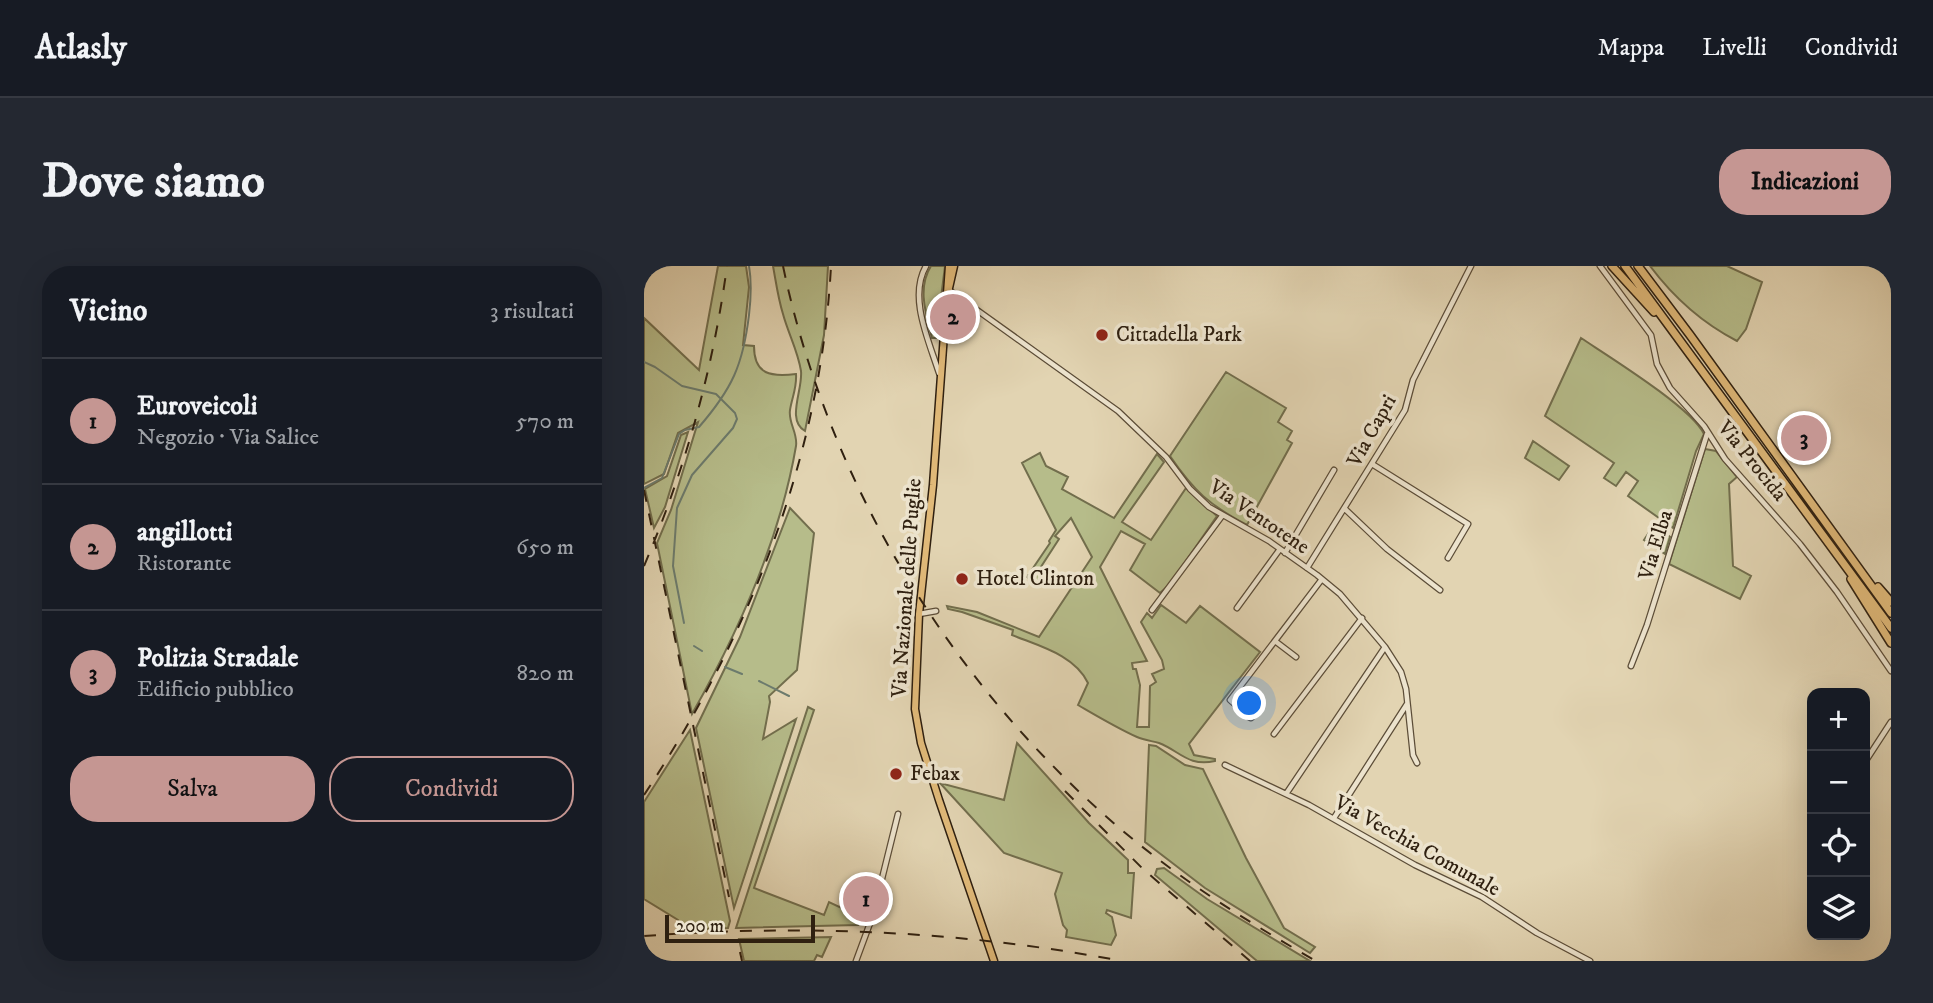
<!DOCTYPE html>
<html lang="it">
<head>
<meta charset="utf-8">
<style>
	:root { --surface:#171b24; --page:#242831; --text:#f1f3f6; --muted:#9ea1a6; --line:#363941; --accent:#c59692 }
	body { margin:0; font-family:"IM FELL DW Pica",serif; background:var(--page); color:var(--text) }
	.controls { position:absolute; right:21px; bottom:21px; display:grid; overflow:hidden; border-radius:14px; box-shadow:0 7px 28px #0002 }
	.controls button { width:63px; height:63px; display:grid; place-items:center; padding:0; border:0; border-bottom:2px solid var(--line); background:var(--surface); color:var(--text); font:35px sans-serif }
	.scale { position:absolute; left:21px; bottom:18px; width:150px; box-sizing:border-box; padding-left:7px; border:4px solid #2f2010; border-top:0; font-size:19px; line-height:24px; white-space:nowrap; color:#2f2010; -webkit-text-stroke:5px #ece3cd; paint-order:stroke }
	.you { position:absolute; left:606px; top:438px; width:24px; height:24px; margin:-18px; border:5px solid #fff; border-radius:50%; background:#1a73e8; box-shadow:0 0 0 10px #1a73e833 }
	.badge { display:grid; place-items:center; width:46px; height:46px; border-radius:50%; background:var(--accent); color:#111; font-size:23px; font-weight:700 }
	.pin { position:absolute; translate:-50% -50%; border:4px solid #fff; box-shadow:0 2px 7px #0006 }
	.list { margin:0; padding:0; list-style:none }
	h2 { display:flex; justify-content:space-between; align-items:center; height:91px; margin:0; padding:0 28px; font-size:30px }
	h2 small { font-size:23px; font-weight:400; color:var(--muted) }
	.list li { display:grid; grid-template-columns:46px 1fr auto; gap:21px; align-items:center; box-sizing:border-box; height:126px; padding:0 28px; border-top:2px solid var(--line) }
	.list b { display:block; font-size:26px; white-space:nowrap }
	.list p { margin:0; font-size:23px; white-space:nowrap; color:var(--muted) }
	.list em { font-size:23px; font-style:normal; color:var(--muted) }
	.actions { display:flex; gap:14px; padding:21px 28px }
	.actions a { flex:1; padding:16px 0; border:2px solid var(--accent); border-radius:28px; text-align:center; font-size:24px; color:var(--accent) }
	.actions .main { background:var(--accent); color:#111 }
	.icon { flex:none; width:38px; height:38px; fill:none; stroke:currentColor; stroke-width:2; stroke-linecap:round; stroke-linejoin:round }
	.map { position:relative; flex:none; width:1247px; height:695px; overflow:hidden; border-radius:28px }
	header { display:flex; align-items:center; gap:42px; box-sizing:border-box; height:98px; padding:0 35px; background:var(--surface); border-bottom:2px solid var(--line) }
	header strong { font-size:33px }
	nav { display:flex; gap:38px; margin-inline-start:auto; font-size:24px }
	.intro { display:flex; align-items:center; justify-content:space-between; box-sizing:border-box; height:168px; padding:0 42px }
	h1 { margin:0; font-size:49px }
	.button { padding:18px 32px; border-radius:28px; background:var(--accent); color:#111; font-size:24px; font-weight:700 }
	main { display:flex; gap:42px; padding:0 42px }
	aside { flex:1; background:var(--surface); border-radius:28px; box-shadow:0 7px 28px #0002 }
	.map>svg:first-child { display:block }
	.green { fill:#b6bc8a; stroke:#726e4d; stroke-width:2 }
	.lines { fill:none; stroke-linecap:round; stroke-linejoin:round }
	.stream { stroke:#6c7b6d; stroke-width:2 }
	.street-casing { stroke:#5c4d38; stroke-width:7 }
	.primary-casing { stroke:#2f2010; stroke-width:9 }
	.highway-casing { stroke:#2f2010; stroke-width:10 }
	.street { stroke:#ece3cd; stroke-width:4.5 }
	.primary { stroke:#e1ba79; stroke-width:6 }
	.highway { stroke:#e1ba79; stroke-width:7 }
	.rail { stroke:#2f2010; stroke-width:2; stroke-dasharray:12 12; stroke-linecap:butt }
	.poi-dot { fill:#8f2418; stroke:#ece3cd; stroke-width:2.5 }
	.labels { text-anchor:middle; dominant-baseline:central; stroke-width:7; stroke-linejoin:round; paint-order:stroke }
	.poi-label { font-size:21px; fill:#2f2010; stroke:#ece3cd; text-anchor:start }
	.street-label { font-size:21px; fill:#2f2010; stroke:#ece3cd }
</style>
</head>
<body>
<header>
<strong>Atlasly</strong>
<nav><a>Mappa</a><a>Livelli</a><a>Condividi</a></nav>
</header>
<div class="intro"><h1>Dove siamo</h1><a class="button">Indicazioni</a></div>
<main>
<aside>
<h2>Vicino<small>3 risultati</small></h2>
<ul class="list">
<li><span class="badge">1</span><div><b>Euroveicoli</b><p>Negozio · Via Salice</p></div><em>570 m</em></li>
<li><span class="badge">2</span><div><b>angillotti</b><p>Ristorante</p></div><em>650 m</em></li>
<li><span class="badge">3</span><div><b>Polizia Stradale</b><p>Edificio pubblico</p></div><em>820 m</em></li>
</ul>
<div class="actions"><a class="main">Salva</a><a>Condividi</a></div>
</aside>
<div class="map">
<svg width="1247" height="695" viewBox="0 0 1247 695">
	<rect width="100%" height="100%" fill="#e2d4b2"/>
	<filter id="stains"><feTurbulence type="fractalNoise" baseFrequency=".00286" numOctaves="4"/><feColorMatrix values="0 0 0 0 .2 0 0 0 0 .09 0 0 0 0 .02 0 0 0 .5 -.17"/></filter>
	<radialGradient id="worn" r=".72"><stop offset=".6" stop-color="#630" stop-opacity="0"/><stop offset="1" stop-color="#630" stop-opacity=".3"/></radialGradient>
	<path class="green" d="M74 0H102L105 21 99 79 110 80C110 109 127 111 152 108 153 122 148 131 146 144 144 157 154 167 152 180 136 274 95 365 48 448L13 277 27 244 54 156 34 167 20 208 0 218V52L55 104Z
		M129 0H184L180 69 161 165C142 154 159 124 157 105 154 85 144 67 139 48 134 32 132 16 129 0Z
		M287 0H301L292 72H288C282 48 273 22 287 0Z
		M1006 0H1083L1118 16 1102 63 1093 75C1058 57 1030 32 1006 0Z
		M937 72C967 92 1048 142 1060 168L1052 185 1029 262 984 230 994 215 982 206 972 220 960 212 970 197 901 150Z
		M582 106 642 142 634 156 648 165 643 174 648 177 603 259C565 239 550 225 526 190Z
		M44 166 21 241 10 262 1 223 23 210 37 169Z
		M889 175 925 200 915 214 881 192Z
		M1061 183 1072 185 1093 211 1085 218 1089 300 1107 310 1096 333 1025 298Z
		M396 187 402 200 424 211 418 223 470 252 513 188 520 196 478 256 507 274 542 222 573 250 526 318 516 327 486 304 501 278 477 265 456 301 503 395 488 397 489 403H492L496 419 493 461H505L506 420 512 416 508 408 520 403 518 394 497 356 503 347 508 352 517 339 542 357 556 340 616 386 545 478 550 489 571 493V495C544 501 536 485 515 477 508 475 500 474 493 471 473 462 453 450 434 439L444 417C431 389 395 380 368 369L369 364 318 346 304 343 303 340 333 346 395 371 448 291 427 252 411 270 415 273 393 307 399 311 408 303 393 318 383 311 406 277 405 275 412 264 378 197Z
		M146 242 170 267 153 404 125 430 126 436 119 473 152 453 90 642 52 462 96 371Z
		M1010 259 1026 271 1021 288 1000 274Z
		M164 441 170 444 110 622 180 649 185 636 206 646 218 647 214 659 92 662Z
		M46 464 86 655 84 662 41 664 34 654 0 633V536Z
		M373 477 445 557 484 594V607H490L487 652 463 644 462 647 468 651 472 669 467 679 422 671 423 664 419 659 411 628 418 607 360 587 296 517 360 534Z
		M505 479 512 480 541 499 559 503 602 592 640 662 671 681 666 687 561 622 501 576Z
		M520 602 563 633 666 695H613L511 609 513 603Z
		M187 671 178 691 173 689 170 695H100L95 673Z"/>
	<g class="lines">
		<path class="stream" d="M0 96 11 101 38 120 72 128 91 147 93 153 89 162 48 209 33 242 29 300 40 357
			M0 222 18 212 35 168 41 164 55 161C88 123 99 99 105 49 107 32 108 17 105 0
			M50 380 58 385
			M81 401 98 408
			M115 415 145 430"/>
		<defs>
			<path id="street" d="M282 0C264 31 285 75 295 107
				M956 0 1007 69 1013 98 1026 122 1060 160 1081 193 1156 278 1193 326 1247 405
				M305 24 474 145 522 191 546 223 565 241 625 275 673 309 696 328 741 381 757 406 762 423 769 489 773 497
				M728 198 824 258 804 292
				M701 243 743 283 796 324
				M641 287 690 204
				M663 302 761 144 769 114 827 0
				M593 342 636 283
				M508 344 578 250
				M275 348 292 345
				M631 375 652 391
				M987 400 1003 359 1063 168
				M611 448 607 452 605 451 586 434 678 313
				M630 468 718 352
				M1221 496 1247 456
				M581 499 665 539 771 599 838 631 893 667 946 695
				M642 528 741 381
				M690 552 763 438
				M212 695 229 649 254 548"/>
			<path id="primary" d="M305 0 289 219 275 348 271 443 277 477 295 534 350 695
				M305 22 310 0"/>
			<path id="highway" d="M968 0 1010 46
				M981 0 1247 362
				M994 0 1046 69 1247 347
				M1207 313 1247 377
				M1234 321 1247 336"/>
		</defs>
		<use href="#street" class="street-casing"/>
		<use href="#primary" class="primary-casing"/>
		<use href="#highway" class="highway-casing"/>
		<use href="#street" class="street"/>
		<use href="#primary" class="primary"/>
		<use href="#highway" class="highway"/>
		<path class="rail" d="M139 0C186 225 317 435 496 579 551 623 611 660 672 695
			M0 224 85 631
			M0 300C41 204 69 104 83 0
			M421 525 499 603 606 695
			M0 529C105 371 177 191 187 0
			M0 670C160 658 320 665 478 695
			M96 686 98 695"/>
	</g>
	<g class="poi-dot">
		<circle cx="458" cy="69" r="7"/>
		<circle cx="318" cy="313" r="7"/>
		<circle cx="252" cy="508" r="7"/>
	</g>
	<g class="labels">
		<g class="poi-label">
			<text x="472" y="69">Cittadella Park</text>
			<text x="332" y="313">Hotel Clinton</text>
			<text x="266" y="508">Febax</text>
		</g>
		<g class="street-label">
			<text transform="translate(728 165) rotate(-61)">Via Capri</text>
			<text transform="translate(1108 195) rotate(51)">Via Procida</text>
			<text transform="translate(615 251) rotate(34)">Via Ventotene</text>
			<text transform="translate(1012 279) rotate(-73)">Via Elba</text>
			<text transform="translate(263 322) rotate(-86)">Via Nazionale delle Puglie</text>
			<text transform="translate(773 580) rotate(29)">Via Vecchia Comunale</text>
		</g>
	</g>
	<rect width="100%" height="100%" filter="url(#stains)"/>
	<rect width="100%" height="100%" fill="url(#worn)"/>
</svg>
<div class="controls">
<button>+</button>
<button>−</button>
<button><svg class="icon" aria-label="locate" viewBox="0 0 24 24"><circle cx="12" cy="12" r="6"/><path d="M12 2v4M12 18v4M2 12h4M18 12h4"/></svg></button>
<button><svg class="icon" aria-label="layers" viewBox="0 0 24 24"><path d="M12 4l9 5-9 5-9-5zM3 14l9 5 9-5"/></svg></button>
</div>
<div class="scale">200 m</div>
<div class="you"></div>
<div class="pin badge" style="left:222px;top:633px">1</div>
<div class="pin badge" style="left:309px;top:51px">2</div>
<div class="pin badge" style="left:1160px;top:172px">3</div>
</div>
</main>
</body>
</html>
